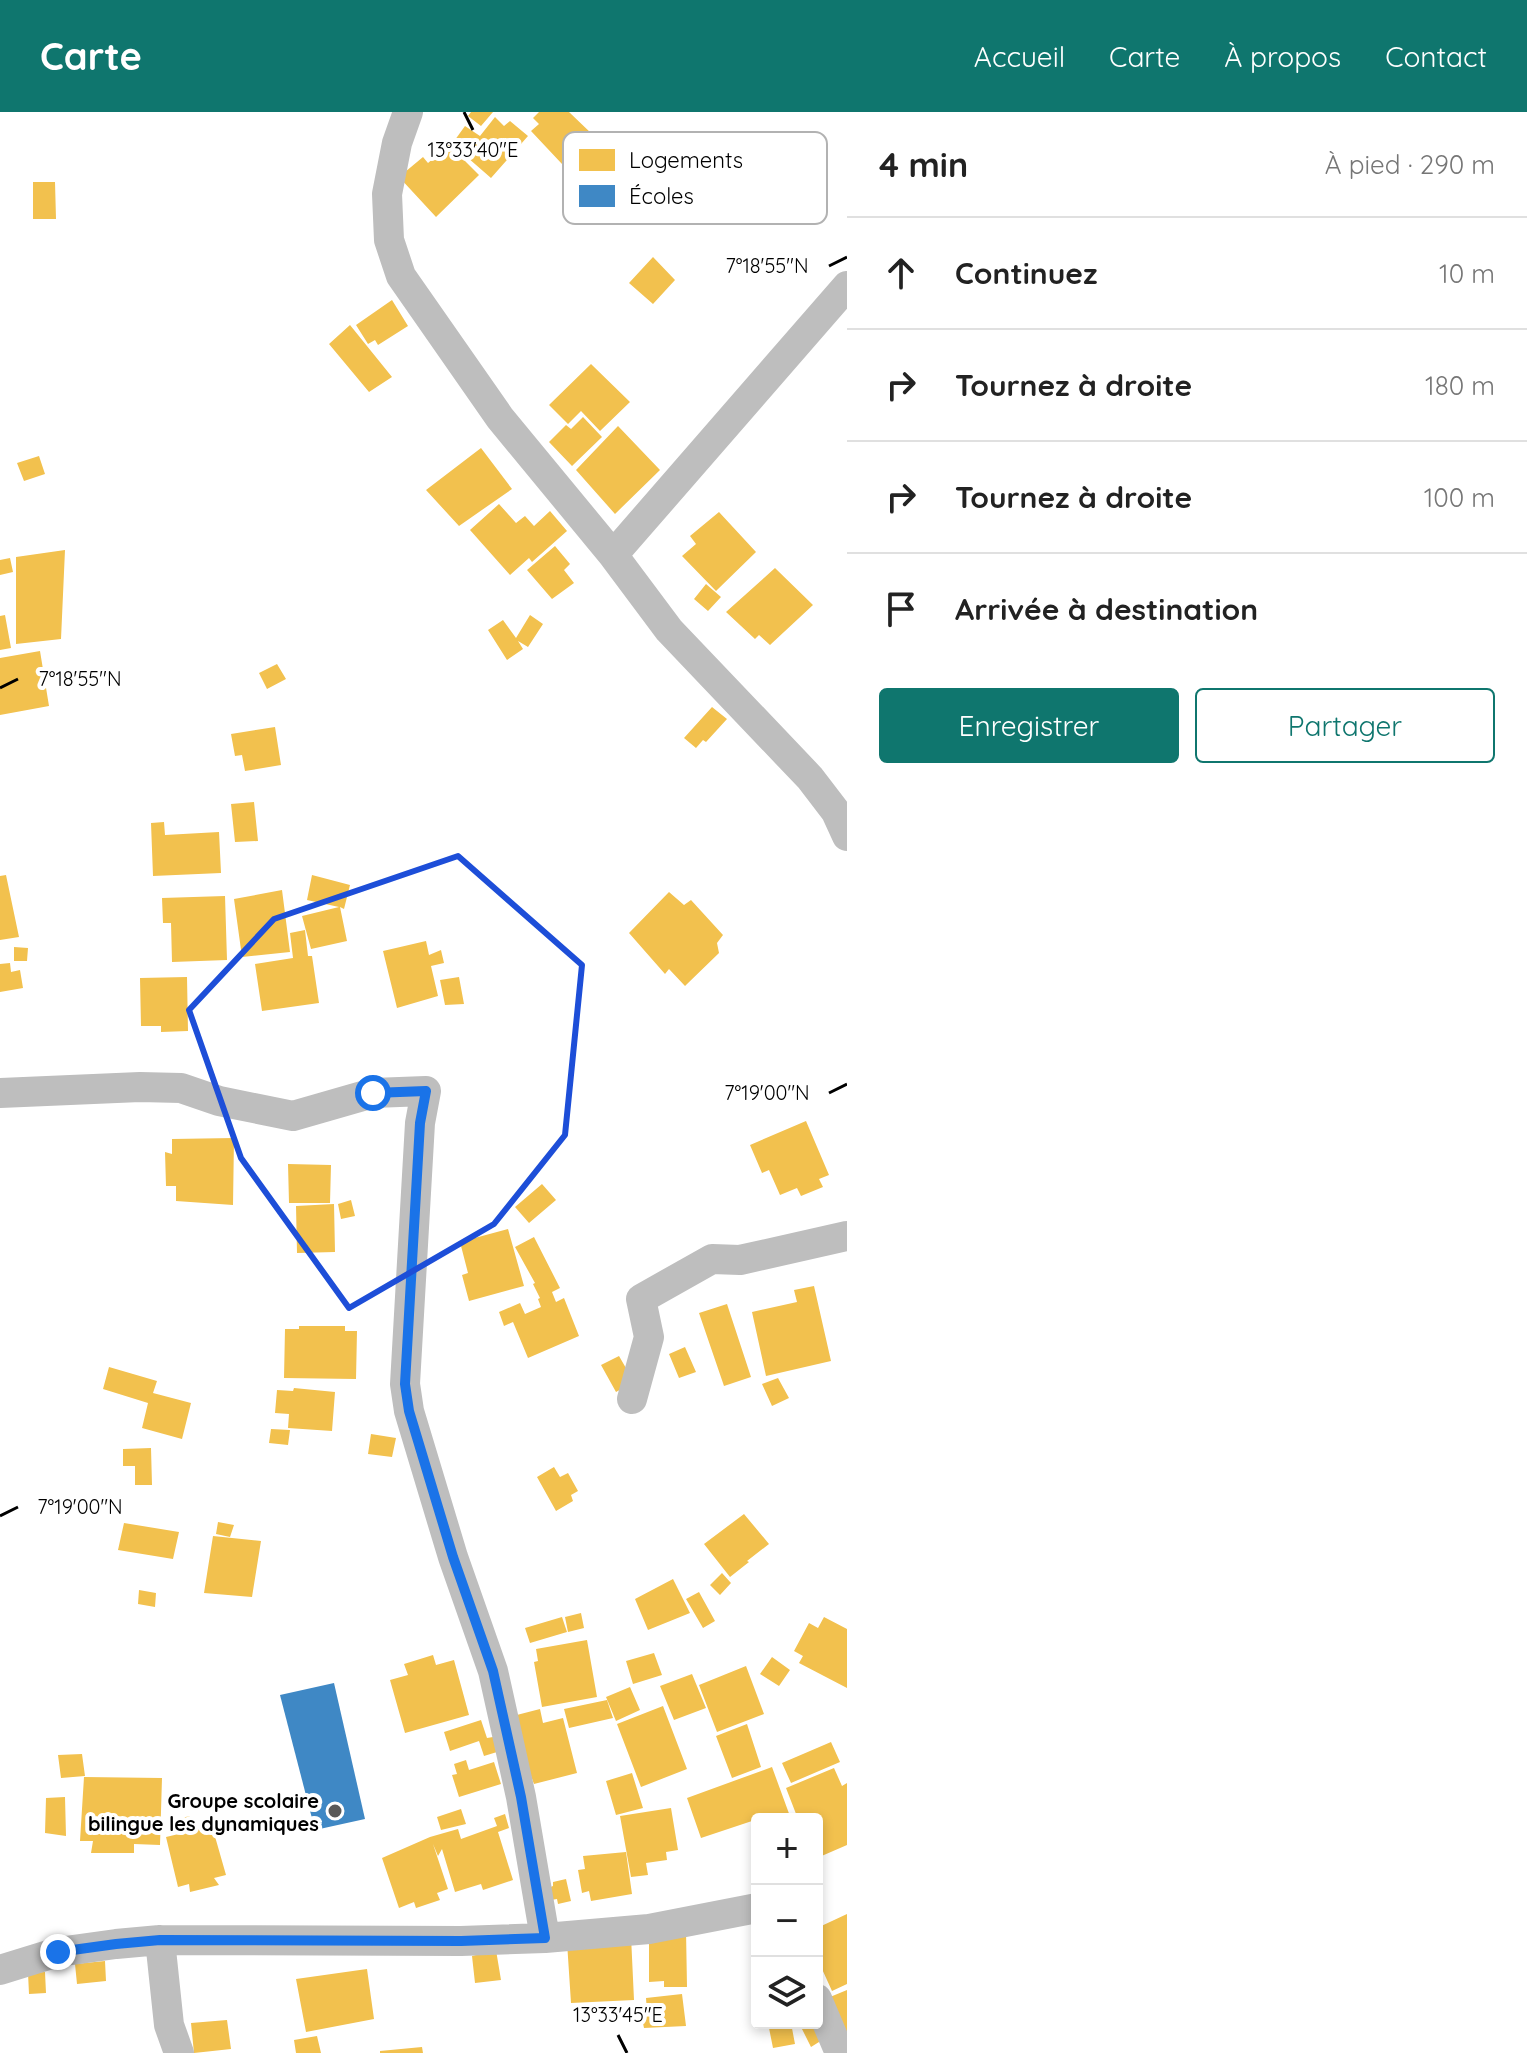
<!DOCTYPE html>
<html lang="fr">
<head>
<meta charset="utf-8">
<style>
	:root { --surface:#fff; --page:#f6f6f6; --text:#222; --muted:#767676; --line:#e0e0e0; --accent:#0f766e }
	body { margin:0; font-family:Quicksand,sans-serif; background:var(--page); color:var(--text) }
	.controls { position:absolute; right:24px; bottom:24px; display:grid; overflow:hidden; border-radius:8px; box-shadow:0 4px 12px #0003 }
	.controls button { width:72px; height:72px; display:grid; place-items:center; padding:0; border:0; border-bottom:2px solid var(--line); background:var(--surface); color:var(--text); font:40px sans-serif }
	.stop { position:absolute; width:24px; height:24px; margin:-18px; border:6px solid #1a73e8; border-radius:50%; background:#fff }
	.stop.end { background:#1a73e8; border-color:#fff; box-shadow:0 2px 8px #0008 }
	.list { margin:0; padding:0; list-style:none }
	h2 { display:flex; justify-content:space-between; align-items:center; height:104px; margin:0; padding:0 32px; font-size:34px }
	h2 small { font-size:26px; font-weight:400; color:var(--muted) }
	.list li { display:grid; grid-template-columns:52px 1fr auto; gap:24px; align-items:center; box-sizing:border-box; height:112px; padding:0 32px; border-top:2px solid var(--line) }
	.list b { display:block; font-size:30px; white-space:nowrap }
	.list em { font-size:26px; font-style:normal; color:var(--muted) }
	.actions { display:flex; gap:16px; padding:24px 32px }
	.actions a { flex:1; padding:18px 0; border:2px solid var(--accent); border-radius:8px; text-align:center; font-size:28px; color:var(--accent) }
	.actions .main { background:var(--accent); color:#fff }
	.icon { flex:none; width:44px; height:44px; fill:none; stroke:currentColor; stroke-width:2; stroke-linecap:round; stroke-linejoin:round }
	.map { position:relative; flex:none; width:847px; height:1941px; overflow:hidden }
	header { display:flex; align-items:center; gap:48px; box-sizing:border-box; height:112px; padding:0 40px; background:var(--accent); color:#fff }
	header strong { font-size:38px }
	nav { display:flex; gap:44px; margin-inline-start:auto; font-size:28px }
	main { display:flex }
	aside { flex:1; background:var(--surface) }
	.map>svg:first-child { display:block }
	.homes { fill:#f2c14e }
	.schools { fill:#3f88c5 }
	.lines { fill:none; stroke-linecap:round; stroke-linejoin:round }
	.minor { stroke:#bebebe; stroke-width:30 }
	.route { stroke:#1a73e8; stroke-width:10 }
	.marked { fill:none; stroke:#1d4ed8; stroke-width:6; stroke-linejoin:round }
	.ticks { fill:none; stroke:#000; stroke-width:3 }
	.poi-dot { fill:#595959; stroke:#fff; stroke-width:3 }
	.labels { text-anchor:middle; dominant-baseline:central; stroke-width:8; stroke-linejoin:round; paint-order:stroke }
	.poi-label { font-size:20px; font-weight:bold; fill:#000; stroke:#fff; text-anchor:end }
	.key { fill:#fff; stroke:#b2b2b2; stroke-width:2 }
	.key-label { font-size:22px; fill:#000 }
	.ticks-label { font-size:20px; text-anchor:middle; fill:#000; stroke:#fff; stroke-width:8; stroke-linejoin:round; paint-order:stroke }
</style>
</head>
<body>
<header>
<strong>Carte</strong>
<nav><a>Accueil</a><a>Carte</a><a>À propos</a><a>Contact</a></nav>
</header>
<main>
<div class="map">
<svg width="847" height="1941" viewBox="0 0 847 1941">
	<rect width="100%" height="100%" fill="#fff"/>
	<path class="homes" d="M471 0H493L481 14 468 4Z
		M539 0H569L593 23 562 52 531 19 539 12 533 6Z
		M495 5 504 14 510 9 528 24 491 66 452 32 465 14 480 24Z
		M449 33 479 63 436 105 399 65 423 45 428 51Z
		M33 70H55L56 107H33Z
		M653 145 675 168 653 192 629 171Z
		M392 188 408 214 378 233 375 228 368 232 356 213Z
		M350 213 392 265 369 280 329 232Z
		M591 252 630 290 600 319 581 299 568 312 549 293Z
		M583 305 602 325 572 354 549 330 566 313 571 317Z
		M618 314 660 358 615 402 576 358Z
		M481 336 512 377 459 414 426 378Z
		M39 344 45 362 24 369 17 351Z
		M499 392 516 411 525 404 534 414 550 399 567 419 532 450 529 446 510 463 470 418Z
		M719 400 756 440 716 479 682 444 696 432 690 424Z
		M555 434 570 452 564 458 574 471 552 487 527 458Z
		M65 438 61 527 16 532V445Z
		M10 446 13 460 0 463V448Z
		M775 456 813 493 770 533 759 523 755 527 726 500Z
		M706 472 721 485 708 499 694 487Z
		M5 503 11 536 0 538V504Z
		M530 503 543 512 528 535 518 529 523 537 507 548 488 518 503 508 516 526Z
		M40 539 49 594 0 603V546Z
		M277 552 286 567 267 577 259 561Z
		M712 595 727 607 706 630 703 628 696 636 684 626Z
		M275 615 281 653 245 659 242 643 235 644 231 622Z
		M254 690 258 729 235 730 231 692Z
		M164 710 165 723 219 720 221 761 153 764 151 711Z
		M6 763 19 825 0 828V764Z
		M312 763 350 773 344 797 340 795 347 829 311 837 302 804 339 795 307 788Z
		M282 778 290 840 242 845 234 787Z
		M669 780 684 793 691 788 723 823 717 831 719 841 685 874 669 857 665 862 629 821Z
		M225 784 227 848 172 850 171 811H163L162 786Z
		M305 818 308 844H312L319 891 262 899 255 852 293 846 290 821Z
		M426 829 429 843 441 838 444 851 431 854 438 884 397 896 383 839Z
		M14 835 28 836 27 849H14Z
		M10 851 11 860 20 858 23 876 0 880V852Z
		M187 865 188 919 161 920V914H141L140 866Z
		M459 865 464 892 445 893 440 868Z
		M806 1009 829 1063 819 1067 823 1075 801 1084 797 1076 780 1083 769 1058 762 1061 750 1033Z
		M234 1026 233 1093 176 1089V1074H166L165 1040 172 1042V1027Z
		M288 1052 331 1053 330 1091H289Z
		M542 1072 556 1088 529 1111 515 1095Z
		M351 1088 355 1104 341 1107 338 1092Z
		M334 1092 335 1140 297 1141 296 1094Z
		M508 1117 524 1174 469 1189 462 1163 468 1161 460 1130Z
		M534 1125 560 1176 552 1180 556 1190 564 1186 579 1224 528 1246 513 1210 504 1214 499 1200 520 1191 525 1202 541 1195 538 1187 540 1186 533 1172 535 1171 515 1135Z
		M814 1174 831 1249 766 1264 752 1200 797 1190 794 1178Z
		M727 1192 751 1265 724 1274 699 1201Z
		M299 1214H345V1219H357L356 1267 284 1266 285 1217H299Z
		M685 1235 696 1260 679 1266 669 1242Z
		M619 1244 634 1270 616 1280 601 1253Z
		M109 1255 157 1269 153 1281 191 1291 182 1327 142 1316 148 1291 103 1277Z
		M778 1266 789 1286 772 1294 762 1272Z
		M294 1276 335 1280 332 1319 288 1316 289 1302 275 1301 277 1278 293 1279Z
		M271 1317 290 1318 288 1333 269 1331Z
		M371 1322 396 1326 392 1345 368 1342Z
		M151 1336 152 1373H135V1354H123V1337Z
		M554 1355 560 1365 568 1361 578 1379 571 1383 573 1389 556 1399 537 1365Z
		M744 1402 769 1432 747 1449 749 1450 730 1465 704 1432Z
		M218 1410 234 1413 230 1425 216 1422Z
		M124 1411 179 1420 173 1447 118 1438Z
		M213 1424 261 1429 252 1485 204 1481Z
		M722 1461 731 1471 720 1483 710 1473Z
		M673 1467 690 1501 648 1518 635 1487Z
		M139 1478 156 1481 155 1495 138 1492Z
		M699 1480 715 1509 703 1516 686 1487Z
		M581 1501 584 1516 568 1520 565 1505Z
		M562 1505 567 1520 530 1531 525 1516Z
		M824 1505 847 1517V1576L799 1551 803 1544 794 1539 809 1511 818 1516Z
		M587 1528 597 1585 542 1595 534 1550 538 1549 536 1537Z
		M654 1541 662 1563 633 1572 626 1549Z
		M433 1543 436 1553 454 1548 469 1603 405 1621 390 1568 408 1563 404 1552Z
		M772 1545 790 1558 779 1574 760 1562Z
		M746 1554 764 1602 717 1620 699 1573Z
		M692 1562 706 1596 674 1608 660 1574Z
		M630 1575 640 1598 616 1609 606 1585Z
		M607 1588 613 1606 569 1616 564 1597Z
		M663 1594 687 1657 641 1675 617 1612Z
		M540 1597 543 1611 563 1606 577 1661 534 1672 509 1605Z
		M481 1608 487 1626 493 1625 497 1640 484 1644 479 1629 450 1639 444 1620Z
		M747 1612 761 1655 732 1666 716 1624Z
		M831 1630 840 1650 791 1671 782 1651Z
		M82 1642 85 1664 61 1666 58 1643Z
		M466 1648 469 1658 494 1650 501 1672 459 1685 452 1663 457 1662 454 1652Z
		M772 1655 791 1707 761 1706 701 1726 687 1686Z
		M834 1656 842 1674 847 1671V1733L817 1746V1707H798L786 1676Z
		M632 1661 643 1696 616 1703 606 1669Z
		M84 1665 162 1666 160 1733 134 1732V1741H91L93 1729H80Z
		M65 1685 66 1724 45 1721 46 1686Z
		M671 1696 678 1738 666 1740 667 1748 646 1751 648 1763 631 1765 620 1704Z
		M461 1697 466 1712 441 1718 437 1705Z
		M505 1702 509 1716 498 1720 513 1768 483 1778 481 1772 455 1780 442 1737 438 1744 433 1732 448 1777 437 1781 440 1788 416 1796 414 1790 399 1796 382 1746 430 1725 458 1717 461 1727 497 1714 494 1706Z
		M190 1704 193 1716 175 1720 173 1708Z
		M212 1714 226 1763 214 1766 219 1773 190 1780 189 1772 178 1775 166 1725Z
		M626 1740 632 1782 591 1789 589 1779 582 1781 578 1758 585 1757 583 1744Z
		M566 1767 571 1789 558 1792 557 1787 551 1788 548 1776 553 1774V1770Z
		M847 1802V1872L832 1879 817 1846V1816Z
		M686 1818 687 1875H664V1869L649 1870V1826Z
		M631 1824 634 1888 571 1891 567 1830Z
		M496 1838 501 1868 475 1871 472 1844Z
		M105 1849 106 1869 77 1872 75 1852Z
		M367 1857 374 1907 306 1920 296 1867Z
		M45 1860 46 1881 29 1882 28 1861Z
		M847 1878V1928L830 1885Z
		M682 1882 686 1914 644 1916 641 1902 647 1900 646 1886Z
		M227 1908 231 1937 194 1941 191 1911Z
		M768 1911H791L795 1932 773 1936Z
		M807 1911H817L827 1925 811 1935 801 1915Z
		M317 1924 321 1941H296L294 1928Z
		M422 1935 423 1941H380V1939Z"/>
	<path class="schools" d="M334 1571 365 1707 315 1718 280 1583Z"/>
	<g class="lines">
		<path class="minor" d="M408 0 397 31 387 82 389 128 401 164 500 306 613 443 669 518 810 666 836 700 847 724
			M613 443 847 174
			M0 981 140 975 181 976 219 989 293 1004 373 981 426 979 420 1011 405 1272 409 1299 453 1445 493 1559 521 1685 545 1826
			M632 1287 649 1225 641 1187 712 1147 740 1148 847 1124
			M160 1828 169 1913 179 1941
			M0 1858 58 1840 116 1832 160 1828 461 1829 545 1826 649 1817 757 1796
			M817 1887 840 1941"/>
	</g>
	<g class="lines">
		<path class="route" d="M58 1840 116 1832 160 1828 461 1829 545 1826 521 1685 493 1559 453 1445 409 1299 405 1272 420 1011 426 979 373 981"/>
	</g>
	<path class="marked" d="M458 744 582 853 565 1023 494 1112 349 1196 241 1046 189 898 274 807Z"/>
	<path class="ticks" d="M464 0 473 18M829 154 847 145M0 576 18 567M829 981 847 972M0 1404 18 1395M618 1923 627 1941"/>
	<circle class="poi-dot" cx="335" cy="1699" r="8"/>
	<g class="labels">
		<g class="poi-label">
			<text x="319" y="1688">Groupe scolaire<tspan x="319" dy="23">bilingue les dynamiques</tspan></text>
		</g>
	</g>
	<rect x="563" y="20" width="264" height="92" rx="12" class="key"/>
	<rect x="579" y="37" width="36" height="22" fill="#f2c14e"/>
	<rect x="579" y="73" width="36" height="22" fill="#3f88c5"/>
	<g class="key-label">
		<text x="629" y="56">Logements</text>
		<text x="629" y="92">Écoles</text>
	</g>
	<g class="ticks-label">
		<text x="473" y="45">13°33'40"E</text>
		<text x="767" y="161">7°18'55"N</text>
		<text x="80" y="574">7°18'55"N</text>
		<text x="767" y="988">7°19'00"N</text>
		<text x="80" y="1402">7°19'00"N</text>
		<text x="618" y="1910">13°33'45"E</text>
	</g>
</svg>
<div class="controls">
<button>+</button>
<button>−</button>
<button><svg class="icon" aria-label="layers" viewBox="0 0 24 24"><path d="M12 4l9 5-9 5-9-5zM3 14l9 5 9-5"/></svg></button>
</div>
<div class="stop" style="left:373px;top:981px"></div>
<div class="stop end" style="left:58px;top:1840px"></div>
</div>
<aside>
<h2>4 min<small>À pied · 290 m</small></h2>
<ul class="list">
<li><svg class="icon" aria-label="ahead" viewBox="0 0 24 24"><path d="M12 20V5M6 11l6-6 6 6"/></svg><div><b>Continuez</b></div><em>10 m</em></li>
<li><svg class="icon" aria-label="right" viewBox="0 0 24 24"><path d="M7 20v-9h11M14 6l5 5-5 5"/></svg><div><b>Tournez à droite</b></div><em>180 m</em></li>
<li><svg class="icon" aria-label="right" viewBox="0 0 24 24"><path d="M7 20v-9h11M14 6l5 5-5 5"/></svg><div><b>Tournez à droite</b></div><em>100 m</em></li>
<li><svg class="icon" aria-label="arrive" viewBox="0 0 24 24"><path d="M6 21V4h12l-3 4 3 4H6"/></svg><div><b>Arrivée à destination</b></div></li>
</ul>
<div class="actions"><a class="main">Enregistrer</a><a>Partager</a></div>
</aside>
</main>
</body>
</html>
